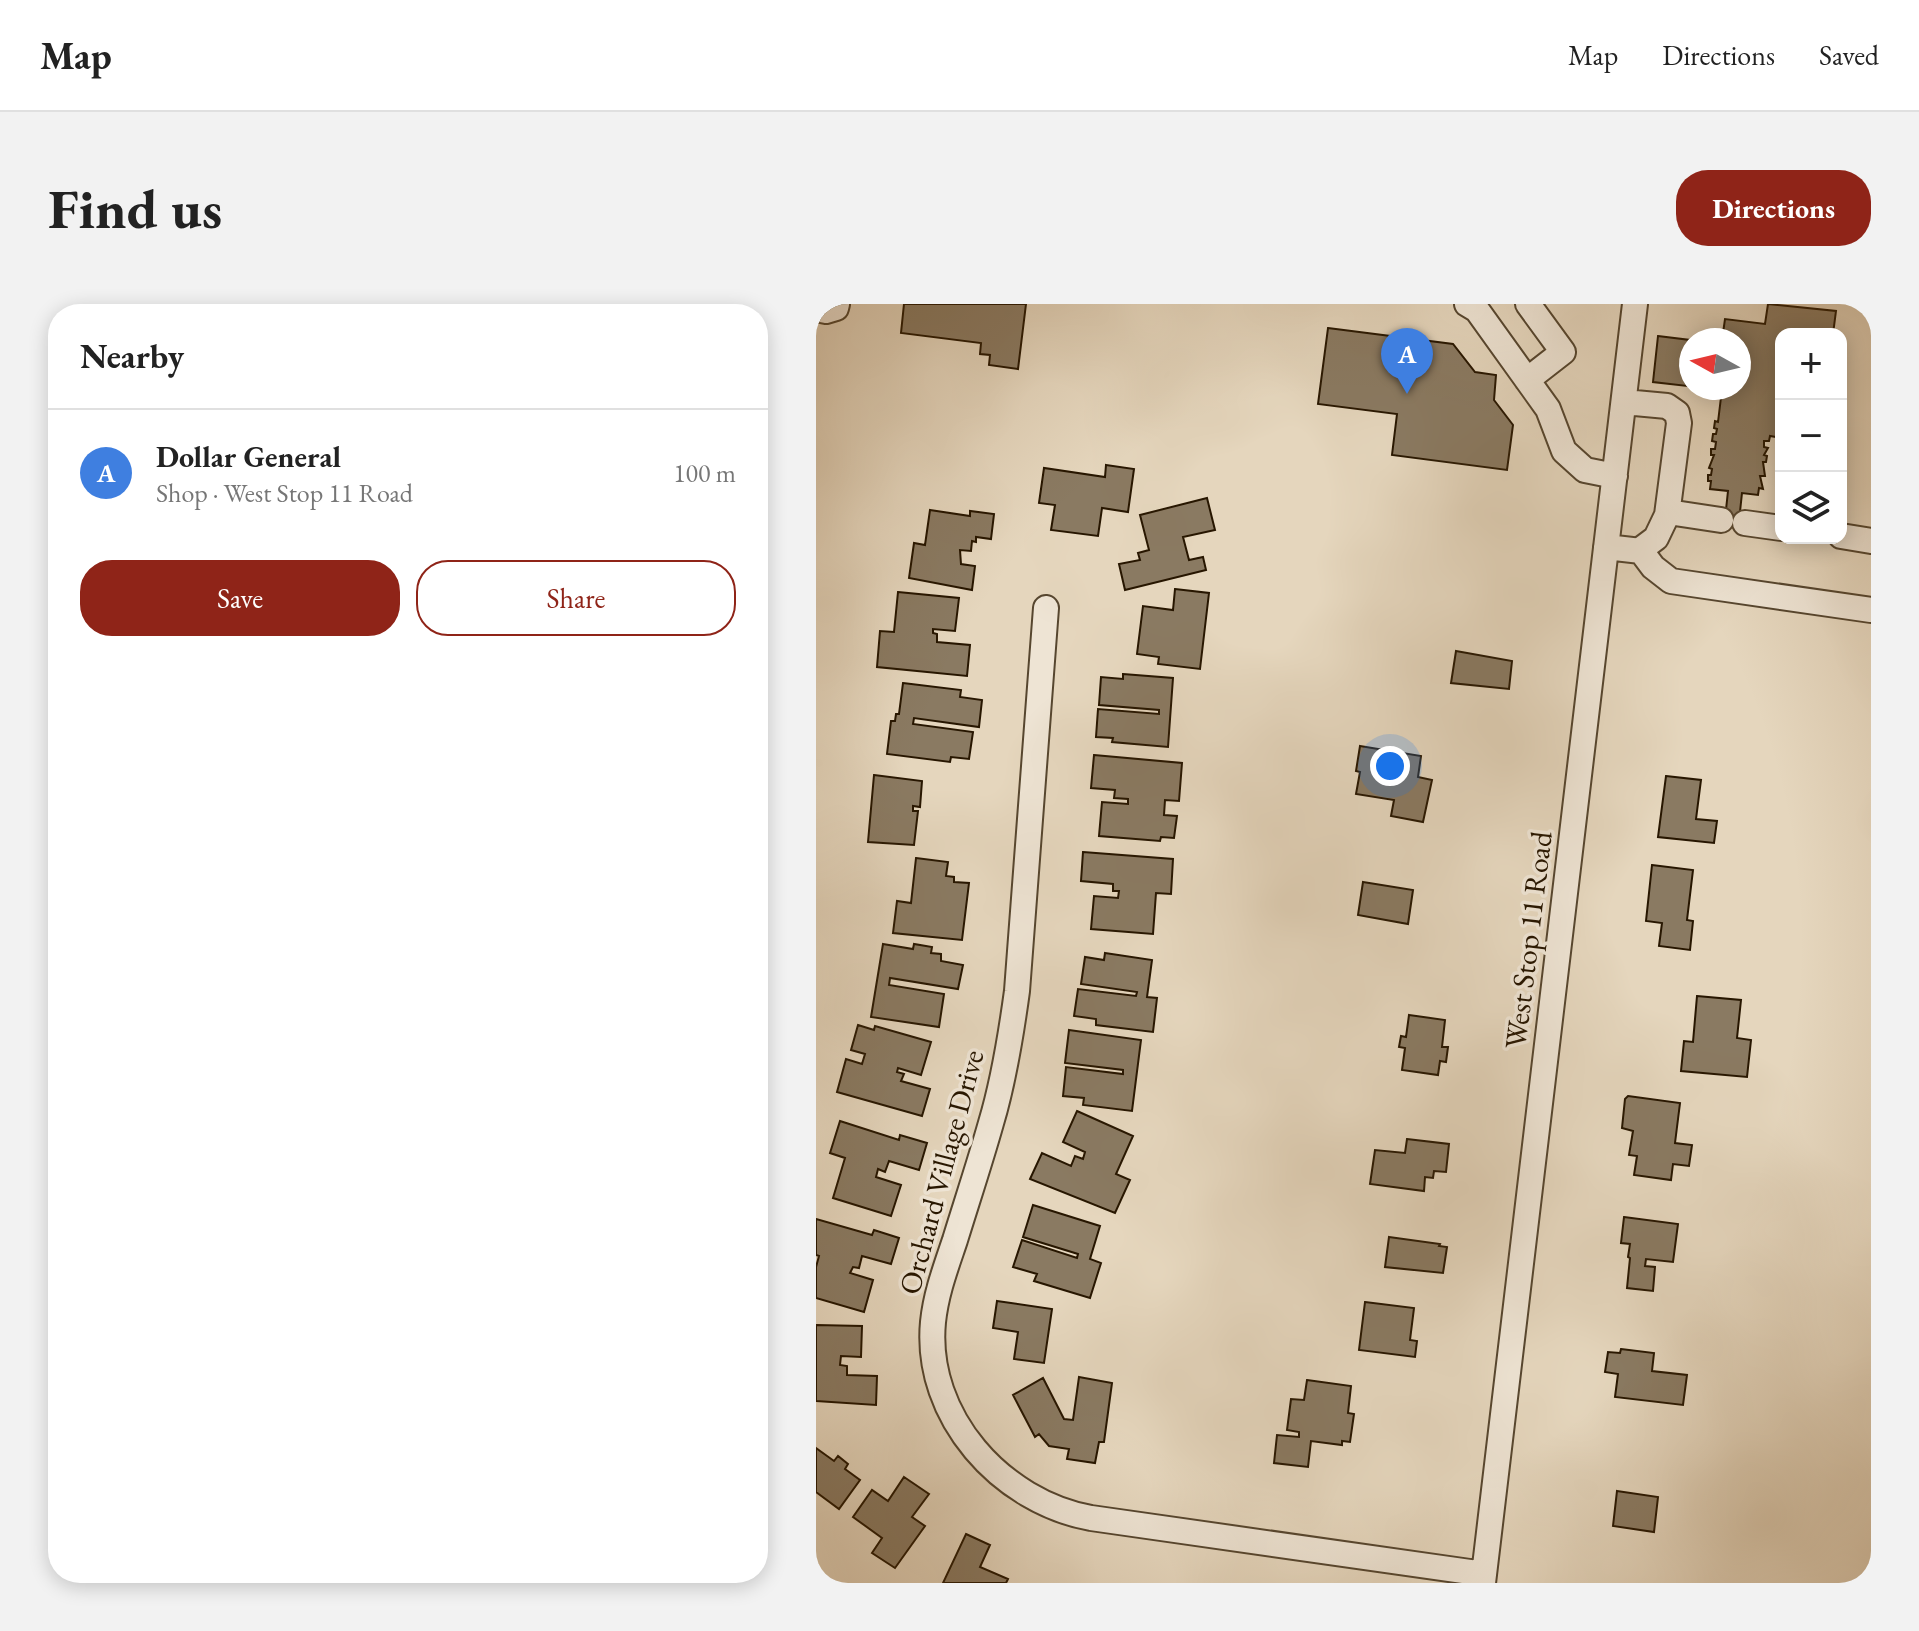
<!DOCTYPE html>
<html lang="en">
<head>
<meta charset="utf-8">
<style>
	:root { --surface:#fff; --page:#f2f2f2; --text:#222; --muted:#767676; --line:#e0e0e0; --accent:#8f2418 }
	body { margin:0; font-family:"EB Garamond",serif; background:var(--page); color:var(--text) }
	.controls { position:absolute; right:24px; top:24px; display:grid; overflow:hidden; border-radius:16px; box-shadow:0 4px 20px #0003 }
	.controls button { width:72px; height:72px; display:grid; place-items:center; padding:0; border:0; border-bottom:2px solid var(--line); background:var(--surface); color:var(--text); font:40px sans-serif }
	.compass { position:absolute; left:863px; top:24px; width:72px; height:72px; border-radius:50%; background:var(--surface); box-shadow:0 4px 20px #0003; rotate:278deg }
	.you { position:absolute; left:574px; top:462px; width:28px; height:28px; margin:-20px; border:6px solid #fff; border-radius:50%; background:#1a73e8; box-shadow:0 0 0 12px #1a73e833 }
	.badge { display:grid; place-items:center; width:52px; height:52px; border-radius:50%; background:var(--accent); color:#fff; font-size:26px; font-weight:700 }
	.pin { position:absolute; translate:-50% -66px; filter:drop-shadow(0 2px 4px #0008) }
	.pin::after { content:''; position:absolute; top:42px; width:28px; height:24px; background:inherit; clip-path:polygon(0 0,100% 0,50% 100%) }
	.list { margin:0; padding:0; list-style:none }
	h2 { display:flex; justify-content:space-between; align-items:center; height:104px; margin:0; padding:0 32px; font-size:34px }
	h2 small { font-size:26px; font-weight:400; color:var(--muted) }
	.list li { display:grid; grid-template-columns:52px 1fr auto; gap:24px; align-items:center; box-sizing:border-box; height:128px; padding:0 32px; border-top:2px solid var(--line) }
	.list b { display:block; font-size:30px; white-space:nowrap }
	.list p { margin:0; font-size:26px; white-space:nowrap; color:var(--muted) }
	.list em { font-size:26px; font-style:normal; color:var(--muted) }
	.actions { display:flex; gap:16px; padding:24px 32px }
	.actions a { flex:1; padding:18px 0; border:2px solid var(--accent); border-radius:32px; text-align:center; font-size:28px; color:var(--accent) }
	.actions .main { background:var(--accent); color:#fff }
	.icon { flex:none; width:44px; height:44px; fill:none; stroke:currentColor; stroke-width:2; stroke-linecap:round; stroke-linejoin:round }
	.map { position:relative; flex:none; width:1055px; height:1279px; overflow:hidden; border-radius:32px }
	header { display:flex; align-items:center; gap:48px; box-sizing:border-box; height:112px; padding:0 40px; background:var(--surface); border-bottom:2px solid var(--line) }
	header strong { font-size:38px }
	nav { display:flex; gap:44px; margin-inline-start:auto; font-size:28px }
	.intro { display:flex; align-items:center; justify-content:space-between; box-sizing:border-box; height:192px; padding:0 48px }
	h1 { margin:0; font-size:56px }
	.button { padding:20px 36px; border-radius:32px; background:var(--accent); color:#fff; font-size:28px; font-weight:700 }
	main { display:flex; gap:48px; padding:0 48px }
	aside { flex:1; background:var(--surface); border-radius:32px; box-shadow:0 4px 20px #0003 }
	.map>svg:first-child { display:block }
	.building { fill:#8a7a62; stroke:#271600; stroke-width:2 }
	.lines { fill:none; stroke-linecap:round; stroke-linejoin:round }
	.minor-casing { stroke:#56462f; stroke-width:28 }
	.minor { stroke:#eee4d4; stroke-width:24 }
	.labels { text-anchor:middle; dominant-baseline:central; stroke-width:7; stroke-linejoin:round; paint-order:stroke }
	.street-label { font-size:30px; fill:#271600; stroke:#eee4d4 }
</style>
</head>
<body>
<header>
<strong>Map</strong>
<nav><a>Map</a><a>Directions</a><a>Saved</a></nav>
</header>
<div class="intro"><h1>Find us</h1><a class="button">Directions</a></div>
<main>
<aside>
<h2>Nearby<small></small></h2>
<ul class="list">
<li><span class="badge" style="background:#3f7fe0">A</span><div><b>Dollar General</b><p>Shop · West Stop 11 Road</p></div><em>100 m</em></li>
</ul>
<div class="actions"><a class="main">Save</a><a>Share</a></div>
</aside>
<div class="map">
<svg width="1055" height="1279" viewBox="0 0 1055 1279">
	<rect width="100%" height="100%" fill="#e5d6bd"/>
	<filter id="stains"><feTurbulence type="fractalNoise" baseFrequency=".0025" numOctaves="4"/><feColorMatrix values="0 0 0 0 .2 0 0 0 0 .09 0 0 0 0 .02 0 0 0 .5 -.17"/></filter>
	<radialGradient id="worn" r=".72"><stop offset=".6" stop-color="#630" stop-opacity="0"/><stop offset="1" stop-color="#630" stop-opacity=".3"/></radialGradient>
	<path class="building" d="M88 0H210L202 65 173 61 174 51 164 50 165 39 85 29Z
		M952 0 1020 7 1017 30H965V134L954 132 953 137H948V143L952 144 948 151 951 152 950 158H947L949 172H944L947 185 943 184 942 191 926 189 923 217 909 215 912 187 894 185 895 177H892V171H895L896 165 893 164 898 151H895V145H899L900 138 896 137 897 130H900L901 125 898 124 899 117 902 118 906 85 900 84H923V36H906L909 15 949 20Z
		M512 24 637 40 659 68 680 71 678 96 697 121 691 166 576 151 581 110 502 100Z
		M842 32 874 36 875 78H871V82L837 78Z
		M290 161 318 165 312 208 286 204 282 232 235 226 239 201 223 199 228 164 289 173Z
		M391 194 399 226 367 233 373 256 387 253 390 266 309 286 303 260 324 256 322 249 333 246 324 211Z
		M114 206 154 212V207L178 210 175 235 160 233V238L156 237 155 247 144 246 145 260 159 262 156 286 93 274 98 239 109 241Z
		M359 285 393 289 384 365 342 360 343 353 321 350 327 302 357 306Z
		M82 288 143 294 139 327 117 325V329L121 330V338L154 341 151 372 61 363 64 327 78 328Z
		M640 347 696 357 693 385 635 379Z
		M307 370 357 374 352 443 296 438 297 434 280 433 282 405 343 410V406L283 401 285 373 307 375Z
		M87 379 145 386 144 393 166 396 163 423 98 414 97 420 157 428 153 455 135 453 134 458 71 450 75 417H79L80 410H83Z
		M544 442 605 452 602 473 616 476 607 518 575 512 578 496 540 490 544 468 540 467Z
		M278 451 366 459 363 497 349 496 348 511 361 512 358 534 345 533 344 537 283 532 286 498 312 500V495L298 494 299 486 275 484Z
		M58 471 106 477 104 503 97 502V507H102L98 541 52 538Z
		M850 472 885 476 880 515 901 517 898 539 842 533Z
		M267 548 357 555 355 590 340 589 337 630 275 625 278 592 302 594 303 587H297V580L265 577Z
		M100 554 132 558 130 572 138 573V578L153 579 146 636 77 629 81 597 95 599Z
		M836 561 877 566 871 616 877 617 874 646 843 642 846 619 830 617Z
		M547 578 597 586 592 620 542 611Z
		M67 640 97 645 98 640 116 643 115 649 125 650V657L147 661 142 685 74 674 73 681 128 690 123 723 55 713Z
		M289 649 336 656 331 693 341 694 337 728 280 721V715L258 712 262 685 320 692 321 688 265 680 269 653 288 656Z
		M881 692 925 696 921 734 935 736 931 773 865 767 868 737 877 738Z
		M593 711 629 716 626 743H632L630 758 624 757 622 771 586 766 589 744 583 743 585 732 590 733Z
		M42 721 58 726 59 722 115 738 105 771 82 764 81 768 88 770 85 777 114 785 106 812 21 788 30 755 46 760 49 750 35 746Z
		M253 726 325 736 316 807 267 801 268 794 247 792 250 763 307 770V766L249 759Z
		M812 792 864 799 859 839 876 841 873 862 857 860 855 876 818 871 821 852 813 851 817 827 806 824 809 795Z
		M261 807 317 832 300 870 314 876 299 909 214 875 226 849 255 862 259 852 267 855 269 848 247 838Z
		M24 817 83 836 84 831 111 839 103 866 73 857 69 868 62 865 60 873 85 881 75 912 17 894 29 854 14 849Z
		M591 835 633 840 630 868 618 867 617 874 609 873 608 887 554 880 559 846 589 849Z
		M217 901 284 922 274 955 285 959 274 994 218 977 221 970 197 963 206 936 261 954 262 950 207 933Z
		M808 913 862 920 857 958 830 955 829 962 839 963 837 987 811 984 814 954 812 953 814 940 805 939Z
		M0 915 56 931 58 926 83 934 75 960 46 952 43 964 37 963 34 969 57 976 48 1008 0 994V963L3 952 0 951Z
		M573 933 624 940 623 942 631 943 627 969 569 963Z
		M181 997 236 1005 228 1059 198 1055 202 1028 177 1024Z
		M549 998 598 1004 594 1036 601 1037 599 1053 543 1046Z
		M0 1021 46 1022 45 1053 25 1052 24 1061 31 1062V1071L61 1072 60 1101 0 1097Z
		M805 1045 838 1049 836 1067 871 1071 867 1101 799 1093 802 1070 789 1068 792 1048 804 1049Z
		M263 1073 296 1079 288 1138H283L279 1159 251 1155 253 1145 233 1142 223 1130 219 1133 197 1091 227 1074 248 1115 257 1116Z
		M491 1076 535 1082 532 1109 538 1110 534 1138 526 1137V1141L495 1137 492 1163 458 1159 461 1131 483 1133V1128L471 1126 475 1095 488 1096Z
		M0 1144 18 1157 22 1152 32 1160 29 1165 44 1176 23 1205 0 1188Z
		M88 1173 113 1190 96 1213 109 1222 79 1264 56 1249 66 1234 37 1213 56 1186 72 1197Z
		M801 1187 842 1193 838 1228 797 1222Z
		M150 1230 174 1241 164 1263 192 1275 190 1279H127Z"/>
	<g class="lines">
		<defs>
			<path id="minor" d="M651 0 661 6 732 105 748 147 769 166 799 172
				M0 5 10 7 20 4 21 0
				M711 76 747 48 712 0
				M808 98 851 102 861 109 863 119 851 211 840 234 824 246
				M852 208 905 216
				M929 219 965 224
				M1025 232 1055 237
				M790 243 825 247 837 263 855 277 1055 306
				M230 304 201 687C195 731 188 776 175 819 164 858 151 897 139 936 130 963 120 989 117 1018 108 1113 186 1198 275 1214L668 1270
				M667 1279 819 0"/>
		</defs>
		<use href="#minor" class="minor-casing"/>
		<use href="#minor" class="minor"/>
	</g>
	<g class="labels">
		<g class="street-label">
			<text transform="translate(712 636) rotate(-83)">West Stop 11 Road</text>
			<text transform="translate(125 868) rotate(-75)">Orchard Village Drive</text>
		</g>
	</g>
	<rect width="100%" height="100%" filter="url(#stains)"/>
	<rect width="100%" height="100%" fill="url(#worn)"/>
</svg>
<div class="controls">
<button>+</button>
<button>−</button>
<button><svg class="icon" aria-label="layers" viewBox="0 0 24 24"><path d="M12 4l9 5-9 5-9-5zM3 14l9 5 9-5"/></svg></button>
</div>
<svg class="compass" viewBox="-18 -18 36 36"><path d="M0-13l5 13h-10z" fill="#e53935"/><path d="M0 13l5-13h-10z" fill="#767676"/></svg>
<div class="you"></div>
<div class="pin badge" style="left:591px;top:90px;background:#3f7fe0">A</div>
</div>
</main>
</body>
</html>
